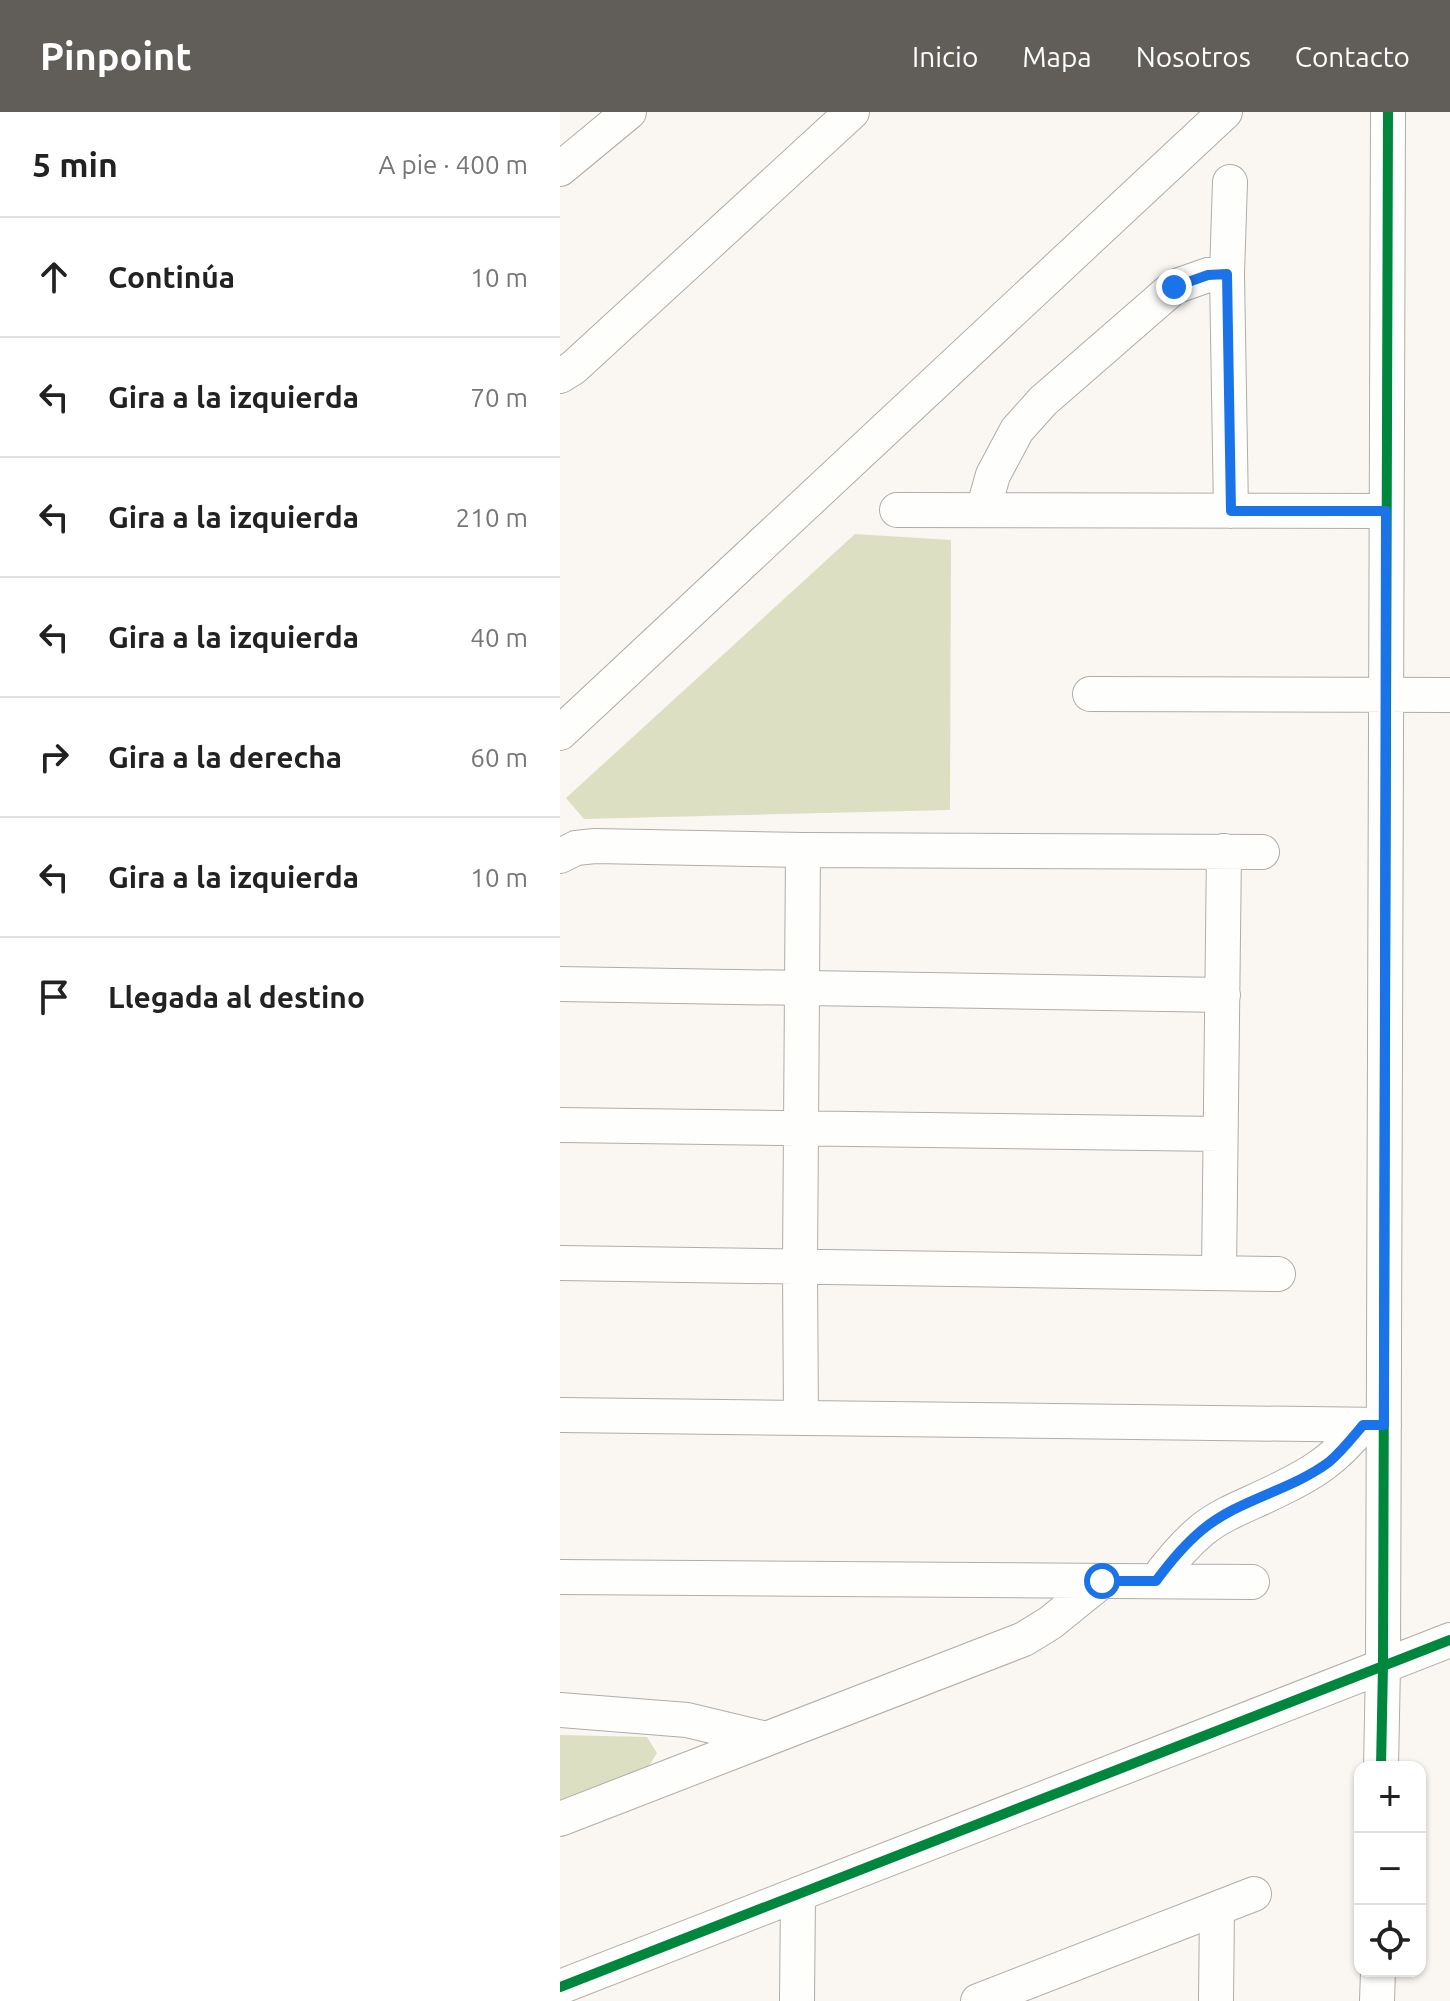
<!DOCTYPE html>
<html lang="es">
<head>
<meta charset="utf-8">
<style>
	:root { --surface:#fff; --page:#f2f2f2; --text:#222; --muted:#767676; --line:#e0e0e0; --accent:#615e5a }
	body { margin:0; font-family:Ubuntu,sans-serif; background:var(--page); color:var(--text) }
	.controls { position:absolute; right:24px; bottom:24px; display:grid; overflow:hidden; border-radius:16px; box-shadow:0 2px 6px #0004 }
	.controls button { width:72px; height:72px; display:grid; place-items:center; padding:0; border:0; border-bottom:2px solid var(--line); background:var(--surface); color:var(--text); font:40px sans-serif }
	.stop { position:absolute; width:24px; height:24px; margin:-18px; border:6px solid #1a73e8; border-radius:50%; background:#fff }
	.stop.end { background:#1a73e8; border-color:#fff; box-shadow:0 2px 8px #0008 }
	.list { margin:0; padding:0; list-style:none }
	h2 { display:flex; justify-content:space-between; align-items:center; height:104px; margin:0; padding:0 32px; font-size:34px }
	h2 small { font-size:26px; font-weight:400; color:var(--muted) }
	.list li { display:grid; grid-template-columns:52px 1fr auto; gap:24px; align-items:center; box-sizing:border-box; height:120px; padding:0 32px; border-top:2px solid var(--line) }
	.list b { display:block; font-size:30px; white-space:nowrap }
	.list em { font-size:26px; font-style:normal; color:var(--muted) }
	.icon { flex:none; width:44px; height:44px; fill:none; stroke:currentColor; stroke-width:2; stroke-linecap:round; stroke-linejoin:round }
	.map { position:relative; flex:none; width:890px; height:1889px; overflow:hidden }
	header { display:flex; align-items:center; gap:48px; box-sizing:border-box; height:112px; padding:0 40px; background:var(--accent); color:#fff }
	header strong { font-size:38px }
	nav { display:flex; gap:44px; margin-inline-start:auto; font-size:28px }
	main { display:flex }
	aside { flex:1; background:var(--surface) }
	.map>svg:first-child { display:block }
	.green { fill:#dddfc2 }
	.lines { fill:none; stroke-linecap:round; stroke-linejoin:round }
	.minor-casing { stroke:#b0ada9; stroke-width:36 }
	.minor { stroke:#fefefd; stroke-width:34 }
	.cycleway-casing { stroke:#fff; stroke-width:15 }
	.cycleway { stroke:#00873e; stroke-width:10 }
	.route { stroke:#1a73e8; stroke-width:10 }
</style>
</head>
<body>
<header>
<strong>Pinpoint</strong>
<nav><a>Inicio</a><a>Mapa</a><a>Nosotros</a><a>Contacto</a></nav>
</header>
<main>
<aside>
<h2>5 min<small>A pie · 400 m</small></h2>
<ul class="list">
<li><svg class="icon" aria-label="ahead" viewBox="0 0 24 24"><path d="M12 20V5M6 11l6-6 6 6"/></svg><div><b>Continúa</b></div><em>10 m</em></li>
<li><svg class="icon" aria-label="left" viewBox="0 0 24 24"><path d="M17 20v-9H6M10 6l-5 5 5 5"/></svg><div><b>Gira a la izquierda</b></div><em>70 m</em></li>
<li><svg class="icon" aria-label="left" viewBox="0 0 24 24"><path d="M17 20v-9H6M10 6l-5 5 5 5"/></svg><div><b>Gira a la izquierda</b></div><em>210 m</em></li>
<li><svg class="icon" aria-label="left" viewBox="0 0 24 24"><path d="M17 20v-9H6M10 6l-5 5 5 5"/></svg><div><b>Gira a la izquierda</b></div><em>40 m</em></li>
<li><svg class="icon" aria-label="right" viewBox="0 0 24 24"><path d="M7 20v-9h11M14 6l5 5-5 5"/></svg><div><b>Gira a la derecha</b></div><em>60 m</em></li>
<li><svg class="icon" aria-label="left" viewBox="0 0 24 24"><path d="M17 20v-9H6M10 6l-5 5 5 5"/></svg><div><b>Gira a la izquierda</b></div><em>10 m</em></li>
<li><svg class="icon" aria-label="arrive" viewBox="0 0 24 24"><path d="M6 21V4h12l-3 4 3 4H6"/></svg><div><b>Llegada al destino</b></div></li>
</ul>
</aside>
<div class="map">
<svg width="890" height="1889" viewBox="0 0 890 1889">
	<rect width="100%" height="100%" fill="#faf7f2"/>
	<path class="green" d="M295 422 391 428 390 698 24 707 6 686Z
		M0 1623 87 1625 97 1641 84 1662 0 1696Z"/>
	<g class="lines">
		<defs>
			<path id="minor" d="M0 57 69 0
				M670 70 667 162 671 399
				M0 264 13 256 292 0
				M337 398 826 399
				M423 398 433 363 457 318 483 289 614 175 648 163 667 162
				M530 582 890 583
				M0 621 665 0
				M0 744 16 736 35 734 243 738 702 740
				M0 872 663 883
				M0 1013 660 1022
				M0 1151 718 1162
				M659 1161 664 739
				M0 1303 824 1313
				M241 1306 240 1155 243 738
				M0 1465 692 1470
				M596 1469C610 1450 624 1433 642 1418 663 1401 690 1392 714 1380 754 1361 774 1348 803 1313
				M0 1598 127 1608 206 1627
				M821 1655 823 1554 828 0
				M0 1707 464 1527 490 1511 542 1469
				M0 1875 890 1528
				M237 1889 238 1782
				M418 1889 694 1782
				M656 1889 657 1797
				M817 1889 818 1859"/>
		</defs>
		<use href="#minor" class="minor-casing"/>
		<use href="#minor" class="minor"/>
		<defs>
			<path id="cycleway" d="M821 1655 823 1554 828 0
				M0 1875 890 1528"/>
		</defs>
		<use href="#cycleway" class="cycleway-casing"/>
		<use href="#cycleway" class="cycleway"/>
	</g>
	<g class="lines">
		<path class="route" d="M542 1469H596C610 1450 624 1433 642 1418 679 1387 730 1379 769 1350 782 1339 792 1326 803 1313H824L826 399H671L667 162 648 163 614 175"/>
	</g>
</svg>
<div class="controls">
<button>+</button>
<button>−</button>
<button><svg class="icon" aria-label="locate" viewBox="0 0 24 24"><circle cx="12" cy="12" r="6"/><path d="M12 2v4M12 18v4M2 12h4M18 12h4"/></svg></button>
</div>
<div class="stop" style="left:542px;top:1469px"></div>
<div class="stop end" style="left:614px;top:175px"></div>
</div>
</main>
</body>
</html>
